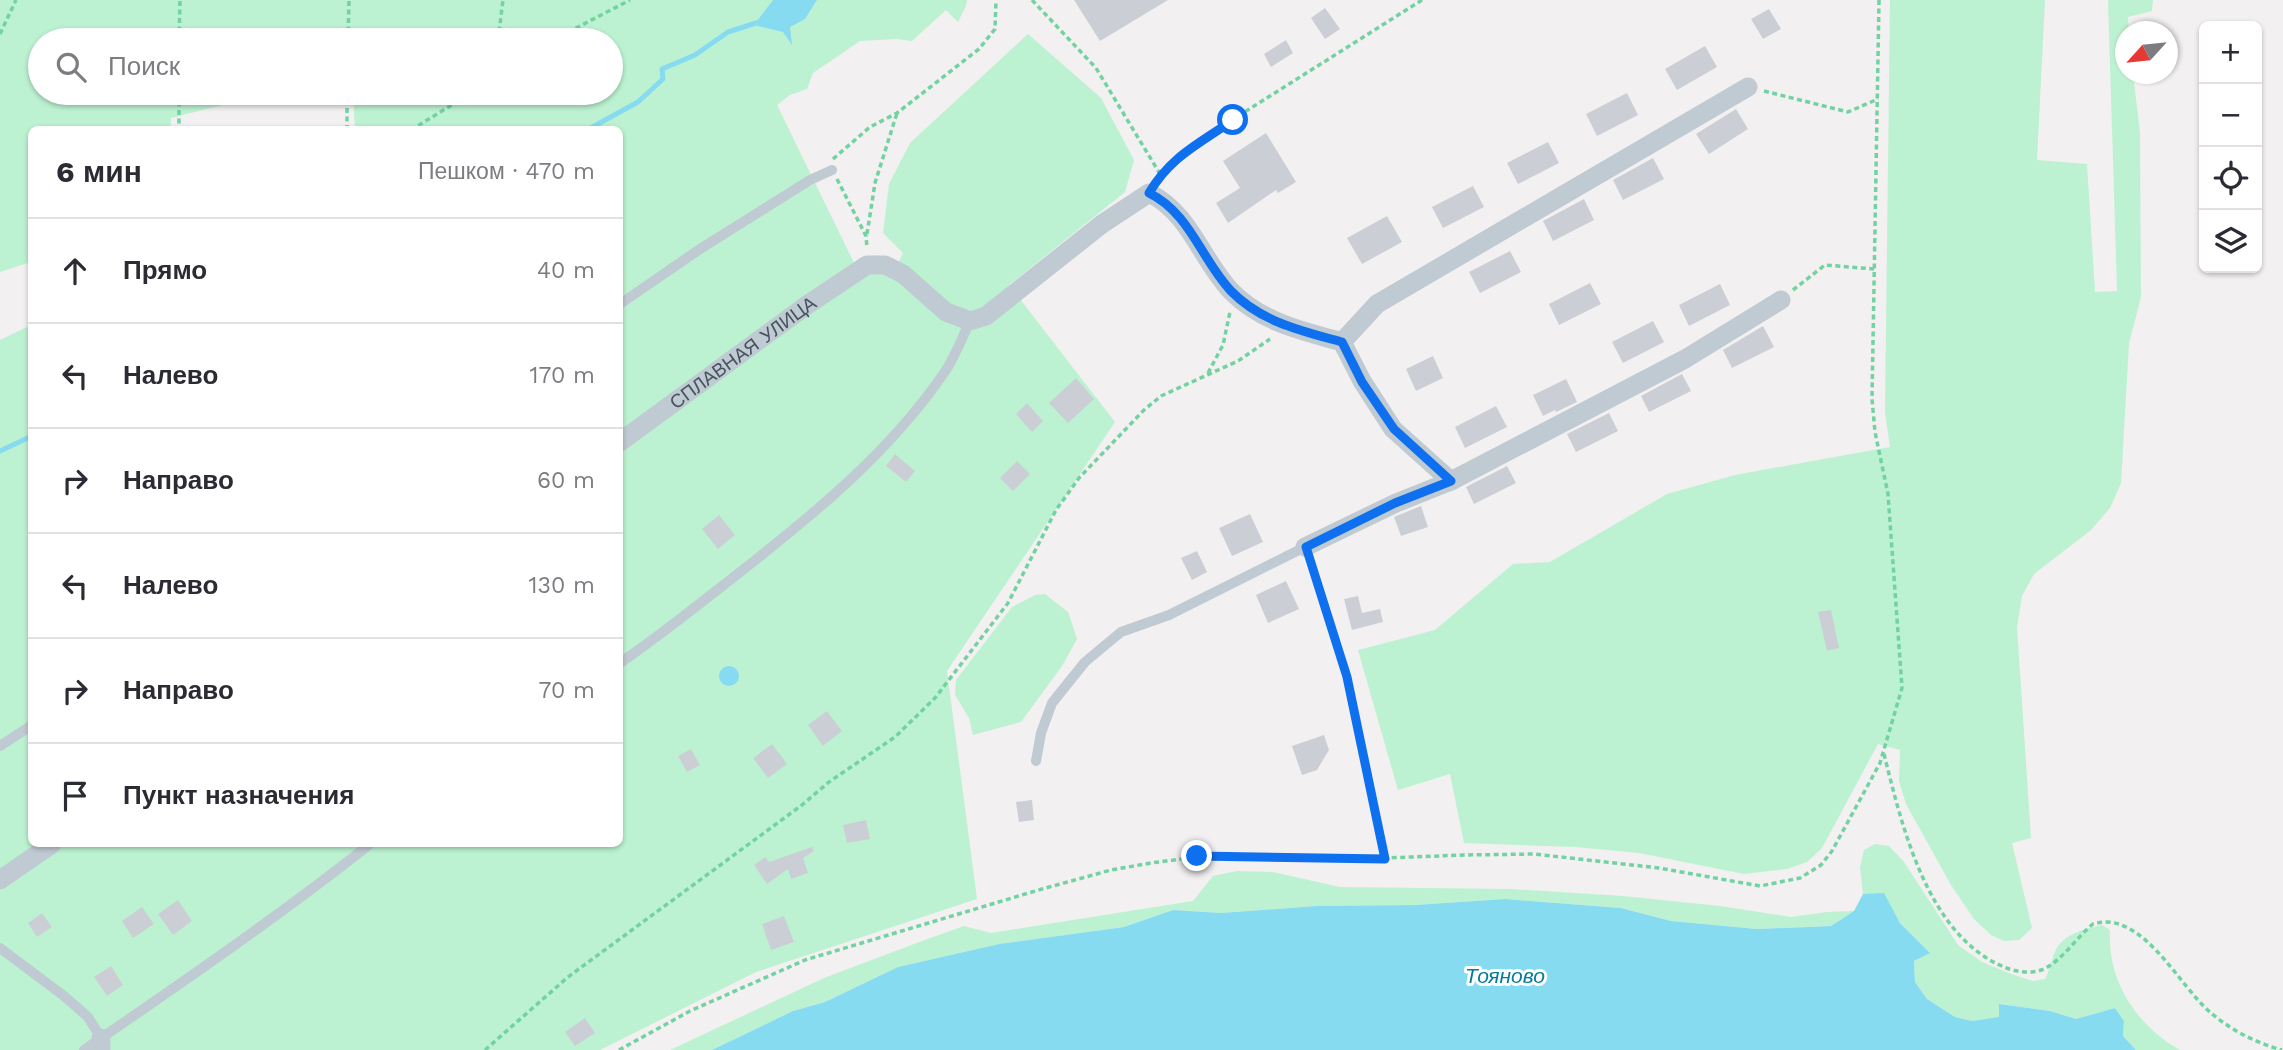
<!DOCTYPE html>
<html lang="ru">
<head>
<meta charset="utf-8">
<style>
	:root { --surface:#fff; --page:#f2f2f3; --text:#2b2b33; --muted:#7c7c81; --line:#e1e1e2 }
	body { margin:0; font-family:"Work Sans",sans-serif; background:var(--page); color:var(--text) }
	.controls { position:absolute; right:21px; top:21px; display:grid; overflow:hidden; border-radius:10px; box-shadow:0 2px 5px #0004 }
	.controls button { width:63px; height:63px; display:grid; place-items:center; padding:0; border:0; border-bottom:2px solid var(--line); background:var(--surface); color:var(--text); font:35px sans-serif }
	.compass { position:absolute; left:2115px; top:21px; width:63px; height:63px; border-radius:50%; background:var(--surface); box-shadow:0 2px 5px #0004; rotate:243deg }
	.stop { position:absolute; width:21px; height:21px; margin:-16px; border:5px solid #0e70ee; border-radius:50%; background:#fff }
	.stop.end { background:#0e70ee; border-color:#fff; box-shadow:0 2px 7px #0008 }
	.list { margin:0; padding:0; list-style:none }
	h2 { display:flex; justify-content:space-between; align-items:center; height:91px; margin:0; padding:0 28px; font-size:30px }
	h2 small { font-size:23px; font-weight:400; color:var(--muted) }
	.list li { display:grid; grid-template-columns:46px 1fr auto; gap:21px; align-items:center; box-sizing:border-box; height:105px; padding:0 28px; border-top:2px solid var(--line) }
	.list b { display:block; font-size:26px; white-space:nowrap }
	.list em { font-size:23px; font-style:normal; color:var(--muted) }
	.icon { flex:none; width:38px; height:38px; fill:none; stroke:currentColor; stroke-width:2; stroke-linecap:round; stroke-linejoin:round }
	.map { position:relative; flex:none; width:2283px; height:1050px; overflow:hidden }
	.search { position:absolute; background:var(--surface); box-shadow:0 2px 5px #0004; left:28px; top:28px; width:595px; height:77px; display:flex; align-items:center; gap:18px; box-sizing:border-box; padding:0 24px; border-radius:38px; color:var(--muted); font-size:26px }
	.panel { position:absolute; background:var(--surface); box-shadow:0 2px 5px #0004; left:28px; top:126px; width:595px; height:721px; border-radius:10px }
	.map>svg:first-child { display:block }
	.green { fill:#bcf2d1 }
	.water { fill:#87dbf1 }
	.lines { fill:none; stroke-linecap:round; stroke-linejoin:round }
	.stream { stroke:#87dbf1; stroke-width:5 }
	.building { fill:#cbcfd5 }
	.path { stroke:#72d2a2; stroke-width:3.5; stroke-dasharray:5 3.5; stroke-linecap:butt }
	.service { stroke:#c0cad2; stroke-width:10 }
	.minor { stroke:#c0cad2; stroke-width:19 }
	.route { stroke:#0e70ee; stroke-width:9 }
	.labels { text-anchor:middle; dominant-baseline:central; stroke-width:6; stroke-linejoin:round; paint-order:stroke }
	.street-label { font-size:19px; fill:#46535e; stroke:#fff }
	.water-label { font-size:21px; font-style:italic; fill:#067c9c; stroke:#fff }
</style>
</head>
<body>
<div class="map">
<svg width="2283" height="1050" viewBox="0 0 2283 1050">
	<rect width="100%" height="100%" fill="#f2f0f0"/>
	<path class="green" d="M0 0H967L966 6 958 22 946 10 912 41 897 39 860 41 813 73 807 89 790 95 777 105 859 273 892 275 903 253 883 233 889 184 910 143 1028 34 1101 98 1134 160 1125 192 1009 285 1115 422 947 671 977 899 756 972 600 1050H0V340L31 325 32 844H620V130H355L353 93H611V40H40V93H270L171 118V129L32 130 31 262 0 272Z
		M1890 0H2045L2037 160 2087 164 2095 292 2117 291 2108 0H2153L2152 11 2128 17 2129 31 2126 32V74H2133L2140 132 2141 297 2129 343 2121 483 2110 508 2091 530 2034 574 2022 596 2017 627 2031 838 2012 843 2032 928 2019 940 2004 941 1991 935 1974 919 1951 885 1906 804 1899 781 1900 750 1878 744 1822 848 1807 862 1787 869 1744 874 1639 853 1575 847 1464 843 1450 774 1398 790 1358 650 1435 630 1513 564 1550 562 1667 494 1735 475 1890 447 1885 412Z
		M1045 594 1068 612 1077 639 1062 666 1021 722 973 735 969 718 955 695 956 680 1012 607 1035 595Z
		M1875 844 1889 846 1904 862 1958 945 1982 962 2014 975 2033 981 2045 979C2050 970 2051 961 2055 952 2062 934 2085 929 2102 925L2110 930C2107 981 2137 1026 2180 1050H2136L2123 1036 2124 1021 2115 1008 2076 1019 2050 1011 2000 1004V1017L1972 1021 1955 1017 1927 999 1915 982 1914 961 1929 952 1900 923 1884 894H1863L1860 867 1864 850Z
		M1237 871 1273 872 1340 887 1510 889 1623 896 1720 906 1791 917 1827 912 1854 911 1831 926 1757 929 1671 921 1621 908 1505 899 1415 905 1316 906 1221 913 1173 910 1124 927 999 944 898 967 825 1002 793 1011 712 1050H670L824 978 922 941 964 926 991 933 1193 901 1213 876Z"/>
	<path class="water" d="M773 0H817L805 19 790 27 792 45 783 32 754 25Z
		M719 676a10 10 0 1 1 20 0a10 10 0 1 1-20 0Z
		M1884 893 1900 923 1930 953 1914 961 1915 982 1927 999 1955 1017 1972 1021 1999 1017V1004L2050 1011 2076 1019 2115 1008 2124 1021 2123 1036 2136 1050H712L793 1011 825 1002 898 967 999 944 1124 927 1173 910 1221 913 1316 906 1415 905 1505 899 1621 908 1671 921 1757 929 1831 926 1854 911 1863 894Z"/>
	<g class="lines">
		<path class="stream" d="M587 130 638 102 663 79 662 69 695 55 728 32 759 22
			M0 451 32 436"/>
	</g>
	<path class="building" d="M1074 0H1168L1100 41Z
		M1325 8 1340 29 1325 39 1311 18Z
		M1769 9 1781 29 1763 39 1751 19Z
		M1286 40 1293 53 1271 67 1264 54Z
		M1705 46 1717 67 1677 90 1665 69Z
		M1627 93 1638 115 1597 136 1586 114Z
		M1736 109 1748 129 1709 154 1696 134Z
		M1266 133 1296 182 1278 193 1276 190 1228 223 1216 203 1240 188 1223 161Z
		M1548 142 1559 163 1518 184 1507 163Z
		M1653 158 1664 179 1623 200 1613 180Z
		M1473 186 1484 207 1443 228 1432 207Z
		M1584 199 1594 220 1553 241 1543 221Z
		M1387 216 1402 242 1362 264 1347 238Z
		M1510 251 1521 272 1480 293 1469 272Z
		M1590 283 1601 304 1559 325 1549 304Z
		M1720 284 1730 305 1689 326 1679 305Z
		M1653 321 1664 342 1623 363 1612 342Z
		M1763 326 1774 347 1732 368 1723 350Z
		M1433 356 1443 378 1416 391 1406 369Z
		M1682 374 1691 391 1649 412 1641 396Z
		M1076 378 1094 399 1068 423 1049 403Z
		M1566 379 1577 402 1556 412 1555 410 1543 416 1533 395Z
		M1027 403 1043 421 1032 432 1016 414Z
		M1496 406 1507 427 1465 448 1455 427Z
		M1609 413 1618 431 1576 452 1567 434Z
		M895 454 915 471 906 482 886 466Z
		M1017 461 1030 474 1013 491 1000 478Z
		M1507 466 1516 483 1474 504 1466 487Z
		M1421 506 1428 527 1401 536 1394 517Z
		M1250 514 1263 542 1232 556 1219 528Z
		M719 515 735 535 718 549 702 529Z
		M1197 551 1207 572 1192 580 1181 558Z
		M1286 581 1299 609 1268 623 1256 595Z
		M1358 596 1362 613 1380 609 1383 622 1352 630 1344 599Z
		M1831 610 1839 648 1827 651 1818 612Z
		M827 711 842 731 823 746 808 725Z
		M1324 735 1329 750 1317 770 1302 775 1292 746Z
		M772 744 787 764 768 778 753 758Z
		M691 749 700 765 687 772 678 756Z
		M1032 800 1034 820 1019 822 1016 802Z
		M866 820 870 839 847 843 843 825Z
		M812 847 814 851 803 858 808 873 791 879 788 869 767 884 754 865 765 857 769 862Z
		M178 900 192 921 173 935 158 914Z
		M142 907 154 924 133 938 122 921Z
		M42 913 52 927 37 937 28 923Z
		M784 916 794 942 771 950 762 924Z
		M111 966 123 985 107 996 94 977Z
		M585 1018 595 1033 575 1046 565 1032Z"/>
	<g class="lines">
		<path class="path" d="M1032 0 1096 68 1160 174
			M0 34 16 0
			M179 40 180 0
			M348 40 349 0
			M498 40 503 0
			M553 40 630 0
			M1764 91 1848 112 1878 99
			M179 93V130
			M347 130V93
			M411 130 455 103 467 93
			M833 159 870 127 897 113 979 49 995 29 996 0
			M1158 178 1174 159 1232 120 1422 0
			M837 179 866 236 867 248
			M867 234 875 183 897 113
			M1793 290 1825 265 1874 269
			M1208 373 1223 345 1230 312
			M1310 562 1347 677 1385 858
			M1884 754C1902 826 1927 935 2004 967 2016 972 2033 975 2046 968 2064 958 2077 937 2093 924 2142 909 2178 985 2211 1013 2231 1030 2256 1043 2282 1050
			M485 1050 568 977 802 805 829 782 895 737 935 698 1008 603 1056 510 1079 478 1144 410 1161 396 1238 361 1270 339
			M619 1050 690 1011 805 960 1042 889 1111 870 1151 863 1197 857 1385 858 1464 855 1534 854 1659 868 1760 886 1800 878 1821 865 1832 851 1880 763 1902 688 1888 494 1875 432 1872 399 1879 0"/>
		<path class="service" d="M620 304 700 249 810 180 832 170
			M620 663C661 635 699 604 739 573 814 514 890 452 944 373 955 357 962 338 970 321
			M0 746 32 725
			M1036 761 1041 733 1052 703 1085 662 1121 632 1169 615 1305 547
			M0 948 64 996 88 1017 101 1038
			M84 1050C181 983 278 917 370 844"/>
		<g class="minor">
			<path d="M1342 342 1377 304 1748 87"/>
			<path id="s1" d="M620 442 807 305 867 265H885L903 274 946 312 970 321 986 316 1102 224 1149 193C1190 213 1201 259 1231 291 1261 322 1302 331 1342 342L1362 381 1393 429 1451 481 1685 359 1781 300"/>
			<path d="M1305 547 1396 503 1451 481"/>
			<path d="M0 880 52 844"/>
			<path d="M101 1050V1038"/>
		</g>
	</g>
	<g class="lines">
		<path class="route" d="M1197 856 1385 859 1347 677 1306 547 1395 503 1451 481 1394 429 1362 382 1342 342C1302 331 1261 322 1231 291 1201 259 1190 213 1149 193 1171 156 1199 144 1233 120"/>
	</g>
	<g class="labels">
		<g class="street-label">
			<text stroke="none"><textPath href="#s1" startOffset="152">СПЛАВНАЯ УЛИЦА</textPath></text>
		</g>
		<g class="water-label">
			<text x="1505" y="975">Тояново</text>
		</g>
	</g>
</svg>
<div class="controls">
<button>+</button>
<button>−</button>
<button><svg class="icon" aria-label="locate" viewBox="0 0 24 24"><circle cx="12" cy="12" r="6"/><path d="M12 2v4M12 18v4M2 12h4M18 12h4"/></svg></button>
<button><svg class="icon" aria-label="layers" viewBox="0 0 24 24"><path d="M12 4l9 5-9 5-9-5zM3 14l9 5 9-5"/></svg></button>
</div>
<svg class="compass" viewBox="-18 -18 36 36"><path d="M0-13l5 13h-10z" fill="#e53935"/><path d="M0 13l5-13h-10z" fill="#7c7c81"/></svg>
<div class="stop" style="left:1233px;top:120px"></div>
<div class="stop end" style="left:1197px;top:856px"></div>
<div class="search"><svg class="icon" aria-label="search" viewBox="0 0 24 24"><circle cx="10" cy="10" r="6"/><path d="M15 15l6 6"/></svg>Поиск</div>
<section class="panel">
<h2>6 мин<small>Пешком · 470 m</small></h2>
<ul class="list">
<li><svg class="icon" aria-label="ahead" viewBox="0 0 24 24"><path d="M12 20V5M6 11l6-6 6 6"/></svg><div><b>Прямо</b></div><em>40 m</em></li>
<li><svg class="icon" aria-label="left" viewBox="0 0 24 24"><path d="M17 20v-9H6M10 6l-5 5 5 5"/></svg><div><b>Налево</b></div><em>170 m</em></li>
<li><svg class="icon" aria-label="right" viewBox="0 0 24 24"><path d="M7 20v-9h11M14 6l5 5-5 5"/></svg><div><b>Направо</b></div><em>60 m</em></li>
<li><svg class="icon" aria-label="left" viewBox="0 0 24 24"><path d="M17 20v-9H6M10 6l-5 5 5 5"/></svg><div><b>Налево</b></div><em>130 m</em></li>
<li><svg class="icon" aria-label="right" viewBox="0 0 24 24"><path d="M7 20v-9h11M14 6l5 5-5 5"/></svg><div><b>Направо</b></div><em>70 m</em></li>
<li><svg class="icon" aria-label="arrive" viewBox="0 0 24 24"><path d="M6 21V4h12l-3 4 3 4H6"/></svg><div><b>Пункт назначения</b></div></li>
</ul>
</section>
</div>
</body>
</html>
